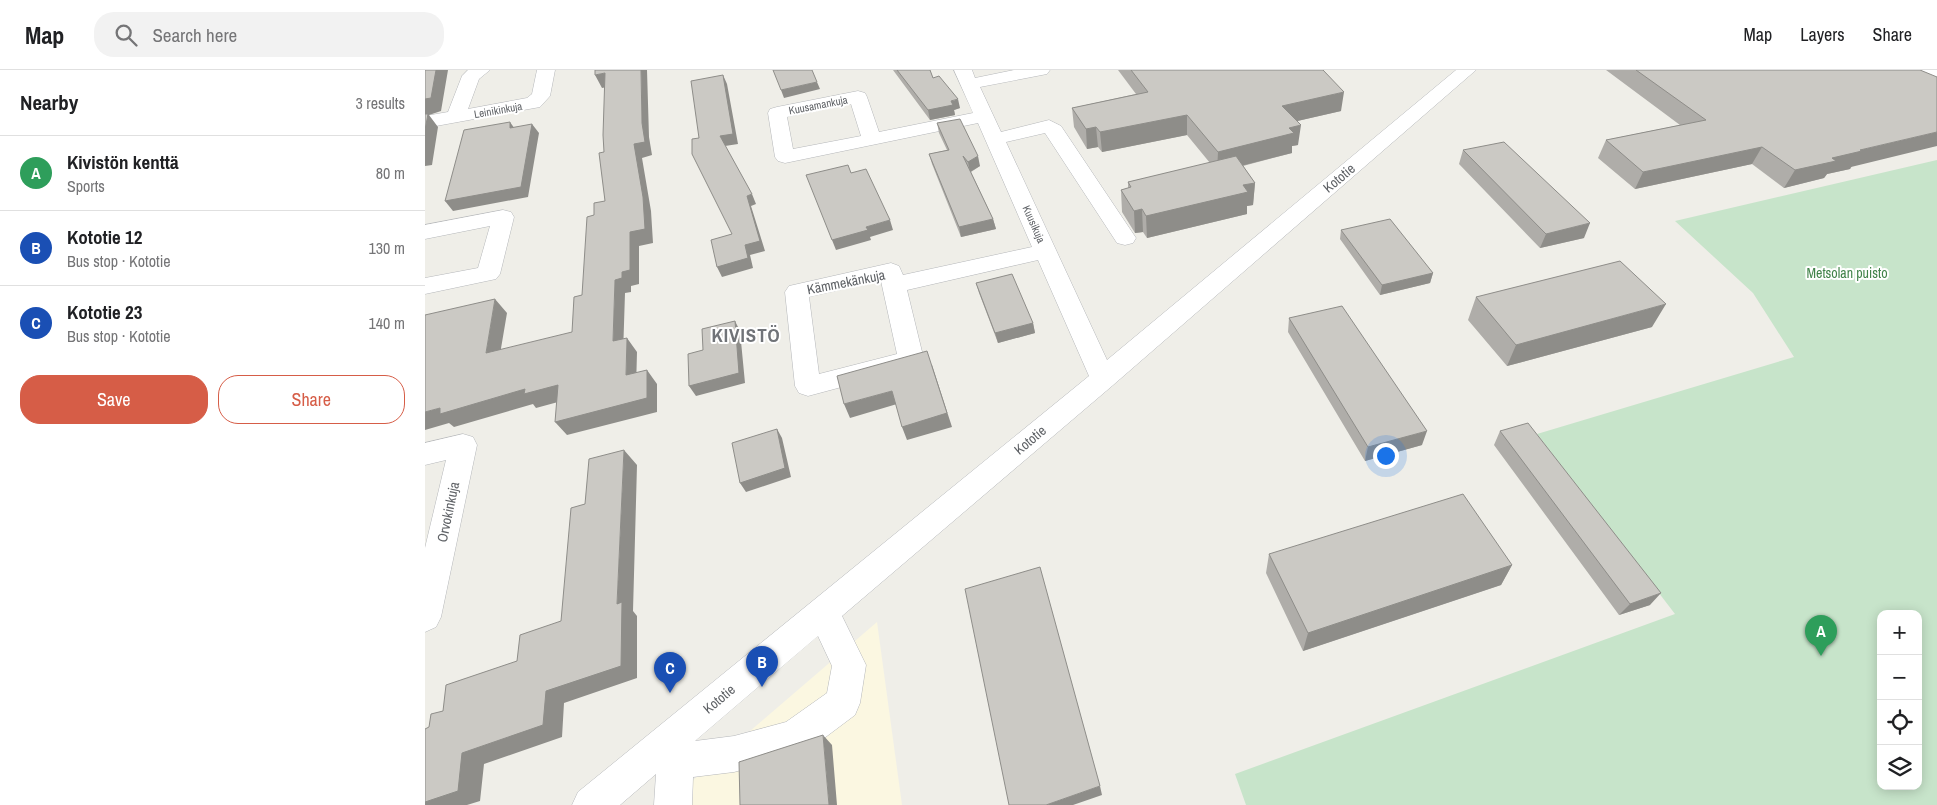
<!DOCTYPE html>
<html lang="en">
<head>
<meta charset="utf-8">
<style>
	:root { --surface:#fff; --page:#f2f2f2; --text:#202124; --muted:#757577; --line:#e0e0e0; --accent:#d65d47 }
	body { margin:0; font-family:"Archivo Narrow",sans-serif; background:var(--page); color:var(--text) }
	.controls { position:absolute; right:15px; bottom:15px; display:grid; overflow:hidden; border-radius:10px; box-shadow:0 2px 12px #0003 }
	.controls button { width:45px; height:45px; display:grid; place-items:center; padding:0; border:0; border-bottom:1px solid var(--line); background:var(--surface); color:var(--text); font:25px sans-serif }
	.you { position:absolute; left:960px; top:385px; width:18px; height:18px; margin:-12px; border:4px solid #fff; border-radius:50%; background:#1a73e8; box-shadow:0 0 0 8px #1a73e833 }
	.badge { display:grid; place-items:center; width:32px; height:32px; border-radius:50%; background:var(--accent); color:#fff; font-size:16px; font-weight:700 }
	.pin { position:absolute; translate:-50% -41px; filter:drop-shadow(0 1px 2px #0008) }
	.pin::after { content:''; position:absolute; top:26px; width:18px; height:15px; background:inherit; clip-path:polygon(0 0,100% 0,50% 100%) }
	.list { margin:0; padding:0; list-style:none }
	h2 { display:flex; justify-content:space-between; align-items:center; height:65px; margin:0; padding:0 20px; font-size:21px }
	h2 small { font-size:16px; font-weight:400; color:var(--muted) }
	.list li { display:grid; grid-template-columns:32px 1fr auto; gap:15px; align-items:center; box-sizing:border-box; height:75px; padding:0 20px; border-top:1px solid var(--line) }
	.list b { display:block; font-size:19px; white-space:nowrap }
	.list p { margin:0; font-size:16px; white-space:nowrap; color:var(--muted) }
	.list em { font-size:16px; font-style:normal; color:var(--muted) }
	.actions { display:flex; gap:10px; padding:15px 20px }
	.actions a { flex:1; padding:11px 0; border:1px solid var(--accent); border-radius:20px; text-align:center; font-size:18px; color:var(--accent) }
	.actions .main { background:var(--accent); color:#fff }
	.icon { flex:none; width:28px; height:28px; fill:none; stroke:currentColor; stroke-width:2; stroke-linecap:round; stroke-linejoin:round }
	.map { position:relative; flex:none; width:1512px; height:735px; overflow:hidden }
	header { display:flex; align-items:center; gap:30px; box-sizing:border-box; height:70px; padding:0 25px; background:var(--surface); border-bottom:1px solid var(--line) }
	header strong { font-size:24px }
	nav { display:flex; gap:28px; margin-inline-start:auto; font-size:18px }
	.search { width:350px; height:45px; background:var(--page); display:flex; align-items:center; gap:12px; box-sizing:border-box; padding:0 18px; border-radius:20px; color:var(--muted); font-size:19px }
	main { display:flex }
	aside { flex:1; background:var(--surface) }
	.map>svg:first-child { display:block }
	.commercial { fill:#fbf7e1 }
	.green { fill:#c7e4ca; fill-rule:evenodd }
	.lines { fill:none; stroke-linecap:round; stroke-linejoin:round }
	.minor-casing { stroke:#b5b7ba; stroke-width:1 }
	.minor { fill:#fff; fill-rule:evenodd }
	.wall { fill:#afada9 }
	.shaded-wall { fill:#8e8d89 }
	.building { fill:#cbc9c4; stroke:#8e8d89 }
	.labels { text-anchor:middle; dominant-baseline:central; stroke-width:4; stroke-linejoin:round; paint-order:stroke }
	.far-street-label { font-size:11px; fill:#5f6266; stroke:#fff }
	.street-label { font-size:14px; fill:#5f6266; stroke:#fff }
	.park-label { font-size:14px; fill:#418349; stroke:#fff }
	.district-label { font-size:19px; font-weight:bold; letter-spacing:1px; fill:#707378; stroke:#fff }
</style>
</head>
<body>
<header>
<strong>Map</strong>
<div class="search"><svg class="icon" aria-label="search" viewBox="0 0 24 24"><circle cx="10" cy="10" r="6"/><path d="M15 15l6 6"/></svg>Search here</div>
<nav><a>Map</a><a>Layers</a><a>Share</a></nav>
</header>
<main>
<aside>
<h2>Nearby<small>3 results</small></h2>
<ul class="list">
<li><span class="badge" style="background:#2e9e5b">A</span><div><b>Kivistön kenttä</b><p>Sports</p></div><em>80 m</em></li>
<li><span class="badge" style="background:#1a4fb4">B</span><div><b>Kototie 12</b><p>Bus stop · Kototie</p></div><em>130 m</em></li>
<li><span class="badge" style="background:#1a4fb4">C</span><div><b>Kototie 23</b><p>Bus stop · Kototie</p></div><em>140 m</em></li>
</ul>
<div class="actions"><a class="main">Save</a><a>Share</a></div>
</aside>
<div class="map">
<svg width="1512" height="735" viewBox="0 0 1512 735">
	<rect width="100%" height="100%" fill="#efeee8"/>
	<path class="commercial" d="M452 552 477 735H239Z"/>
	<path class="green" d="M1512 90V735H821L810 704 1250 544 1112 364 1369 287 1328 223 1250 151ZM1456 544H1493V716H1456Z"/>
	<g class="lines">
		<defs>
			<path id="minor" d="M43 0H65L54 9 43 39 102 28 107 24 112 0H130L125 26 115 37 0 58V46L23 42 37 6Z
				M529 0H547L550 8 589 0H625L622 4 555 17 576 62 624 50 636 56 711 168 708 173 700 175 692 173 620 63 581 72 682 290 1031 0H1051L687 316 417 546 441 595 435 633 430 645 382 681 369 686 309 702 268 707 267 735H229L231 704 195 735H147L153 722 664 306 613 190 482 220 499 290 495 296 383 326 374 323 370 316 360 222 364 216 466 193 474 196 478 205 607 177 553 53 360 93 353 91 350 87 343 43 345 39 352 37 433 21 440 23 442 27 454 62 548 43ZM426 34 436 66 368 79 362 47ZM456 211 472 284 394 304 384 227ZM393 566 407 596 402 623 361 652 309 666 270 671Z
				M1495 0H1512V9L1498 4Z
				M78 140 86 142 89 147 75 204 71 209 0 224V208L53 198 65 156 0 169V155Z
				M38 364 48 367 52 375 16 547 11 557 0 562V478L21 390 0 395V373Z"/>
		</defs>
		<use href="#minor" class="minor-casing"/>
		<use href="#minor" class="minor"/>
	</g>
	<path class="wall" d="M468 0H505L508 8 535 38 529 40 530 45 505 50Z
		M693 0H898L916 41 872 51 873 75 867 76V83L818 96 830 113 828 135 822 136V144L722 168 718 162 710 163 697 142 696 120 703 118V112L785 93 762 65 677 82 673 77 662 79 649 57 647 38 711 24Z
		M1181 0H1495L1425 99 1402 104 1399 108 1359 118 1327 94 1210 119 1173 88 1181 70 1255 55Z
		M512 53 555 96 546 102 568 149 571 159 536 167 507 94 504 84 522 80 514 63Z
		M1038 80 1159 168 1115 178 1034 94Z
		M916 160 1008 203 1005 213 955 225 915 169Z
		M551 213 608 253 610 263 573 273 554 223Z
		M1051 227 1227 257 1082 296 1043 250Z
		M864 248 997 375 940 391 863 262Z
		M1075 361 1225 535 1194 545 1069 375Z
		M844 484 1087 495 1076 515 878 581 841 503Z"/>
	<path class="shaded-wall" d="M11 0H23L16 41 4 45 13 57 7 95 0 96V29Z
		M216 0H222L224 67 227 85 217 88 226 141 228 173 214 176V214L206 216V222L200 223 198 285 188 271 190 210 197 202 205 162 209 74 217 53Z
		M180 3 187 16 177 18 170 5Z
		M298 5 302 14 313 74 300 76 295 66Z
		M392 12 395 19 359 28 356 20Z
		M919 22 916 41 855 55 857 36Z
		M533 29 535 38 529 40 530 45 505 50 503 40Z
		M762 45V65L677 82 675 62Z
		M85 52 92 62 85 58Z
		M107 54 114 63 103 127 28 141 20 131Z
		M876 55 873 75 867 76V83L792 102 793 82 864 58Z
		M671 57 673 77 662 79 661 59Z
		M1512 62V76L1426 97 1425 99 1402 104 1399 108 1359 118 1370 100 1407 88 1435 80Z
		M1337 77 1327 94 1210 119 1218 102Z
		M553 86 555 96 545 102 543 92Z
		M830 113 828 135 822 136V144L722 168 721 146 818 115Z
		M327 124 331 134 326 136 340 181 325 185 328 198 297 207 292 197 320 175 322 126Z
		M717 139 718 162 710 163 709 141Z
		M568 149 571 159 536 167 534 157Z
		M465 150 468 160 445 167 446 170 411 180 407 170 441 157Z
		M1165 153 1159 168 1115 178 1121 164Z
		M1008 203 1005 213 955 225 957 215Z
		M70 229 82 243 73 296 61 283Z
		M1241 234 1227 257 1082 296 1091 275Z
		M310 251 315 261 320 313 271 326 264 316Z
		M608 253 610 263 573 273 570 263Z
		M202 268 212 282 211 319 201 305Z
		M507 295 527 357 482 370 477 357Z
		M222 300 232 314V342L142 365 130 352Z
		M133 315 144 329 111 338 108 334 29 357 24 353 0 360V342L15 338 100 319Z
		M467 321 472 334 425 348 419 334Z
		M352 359 357 368 366 407 321 422 315 413Z
		M1002 361 997 375 940 391 943 377Z
		M199 380 212 395 208 541 212 546V608L139 633 137 667 59 694 55 731 42 735H0V732L37 683 121 621 192 534Z
		M1087 495 1076 515 878 581 883 563Z
		M1236 523 1225 535 1194 545 1205 534Z
		M398 665 407 675 412 735H404Z
		M675 716 677 725 648 735H621Z"/>
	<path class="building" d="M0 0H11L6 28 0 29Z
		M170 0H216L217 53 220 72 209 74 218 127 220 159 205 162V200L197 202V208L190 210 188 271 202 268 201 305 222 300V328L130 352 133 315 99 324 100 319 15 344V338L0 342V245L70 229 61 283 147 262 149 227 157 225 162 147 169 145V133L180 131 174 83 179 82 178 65 180 3 170 5Z
		M348 0H387L392 12 356 20Z
		M472 0H505L508 8 514 6 533 29 526 31 528 35 503 40Z
		M706 0H898L919 22 857 36 876 55 864 58 869 63 793 82 762 45 675 62 671 57 661 59 647 38 723 22Z
		M1211 0H1495L1512 7V62L1435 80 1437 81 1407 88 1411 91 1370 100 1337 77 1218 102 1181 70 1281 50Z
		M298 5 308 64 295 66 327 124 322 126 335 171 320 175 323 188 292 197 286 170 307 164 267 84V69L274 68 266 11Z
		M0 44H3L0 60Z
		M535 49 553 86 543 92 538 86 568 149 534 157 504 84 524 80 512 53Z
		M85 52V58L107 54 96 117 20 131 39 60Z
		M1079 72 1165 153 1121 164 1038 80Z
		M811 86 830 113 818 115 823 122 721 146 717 139 709 141 696 120 706 117 703 112Z
		M423 95 426 103 441 99 465 150 441 157 443 160 407 170 381 105Z
		M965 149 1008 203 957 215 916 160Z
		M1195 191 1241 234 1091 275 1051 227Z
		M587 204 608 253 570 263 551 213Z
		M917 236 1002 361 943 377 864 248Z
		M310 251 314 303 264 316 263 284 278 280 277 259Z
		M502 281 522 343 477 357 467 321 419 334 412 306Z
		M1103 353 1236 523 1205 534 1075 361Z
		M352 359 360 398 315 413 307 373Z
		M199 380 192 534 197 532 196 596 121 621 118 655 37 683 33 721 0 732V659L4 657 6 644 18 641 21 615 92 591 95 565 136 551 146 438 160 434 164 389Z
		M1038 424 1087 495 883 563 844 484Z
		M615 497 675 716 621 735H584L540 519Z
		M398 665 404 735H315L314 692Z"/>
	<g class="labels">
		<g class="far-street-label">
			<text transform="translate(393 35) rotate(-11)">Kuusamankuja</text>
			<text transform="translate(73 40) rotate(-10)">Leinikinkuja</text>
			<text transform="translate(609 154) rotate(66)">Kuusikuja</text>
		</g>
		<g class="street-label">
			<text transform="translate(914 108) rotate(-40)">Kototie</text>
			<text transform="translate(421 212) rotate(-11)">Kämmekänkuja</text>
			<text transform="translate(605 370) rotate(-40)">Kototie</text>
			<text transform="translate(23 442) rotate(-78)">Orvokinkuja</text>
			<text transform="translate(294 629) rotate(-40)">Kototie</text>
		</g>
		<g class="park-label">
			<text x="1422" y="203">Metsolan puisto</text>
		</g>
		<g class="district-label">
			<text x="321" y="265">KIVISTÖ</text>
		</g>
	</g>
</svg>
<div class="controls">
<button>+</button>
<button>−</button>
<button><svg class="icon" aria-label="locate" viewBox="0 0 24 24"><circle cx="12" cy="12" r="6"/><path d="M12 2v4M12 18v4M2 12h4M18 12h4"/></svg></button>
<button><svg class="icon" aria-label="layers" viewBox="0 0 24 24"><path d="M12 4l9 5-9 5-9-5zM3 14l9 5 9-5"/></svg></button>
</div>
<div class="you"></div>
<div class="pin badge" style="left:1396px;top:586px;background:#2e9e5b">A</div>
<div class="pin badge" style="left:337px;top:617px;background:#1a4fb4">B</div>
<div class="pin badge" style="left:245px;top:623px;background:#1a4fb4">C</div>
</div>
</main>
</body>
</html>
